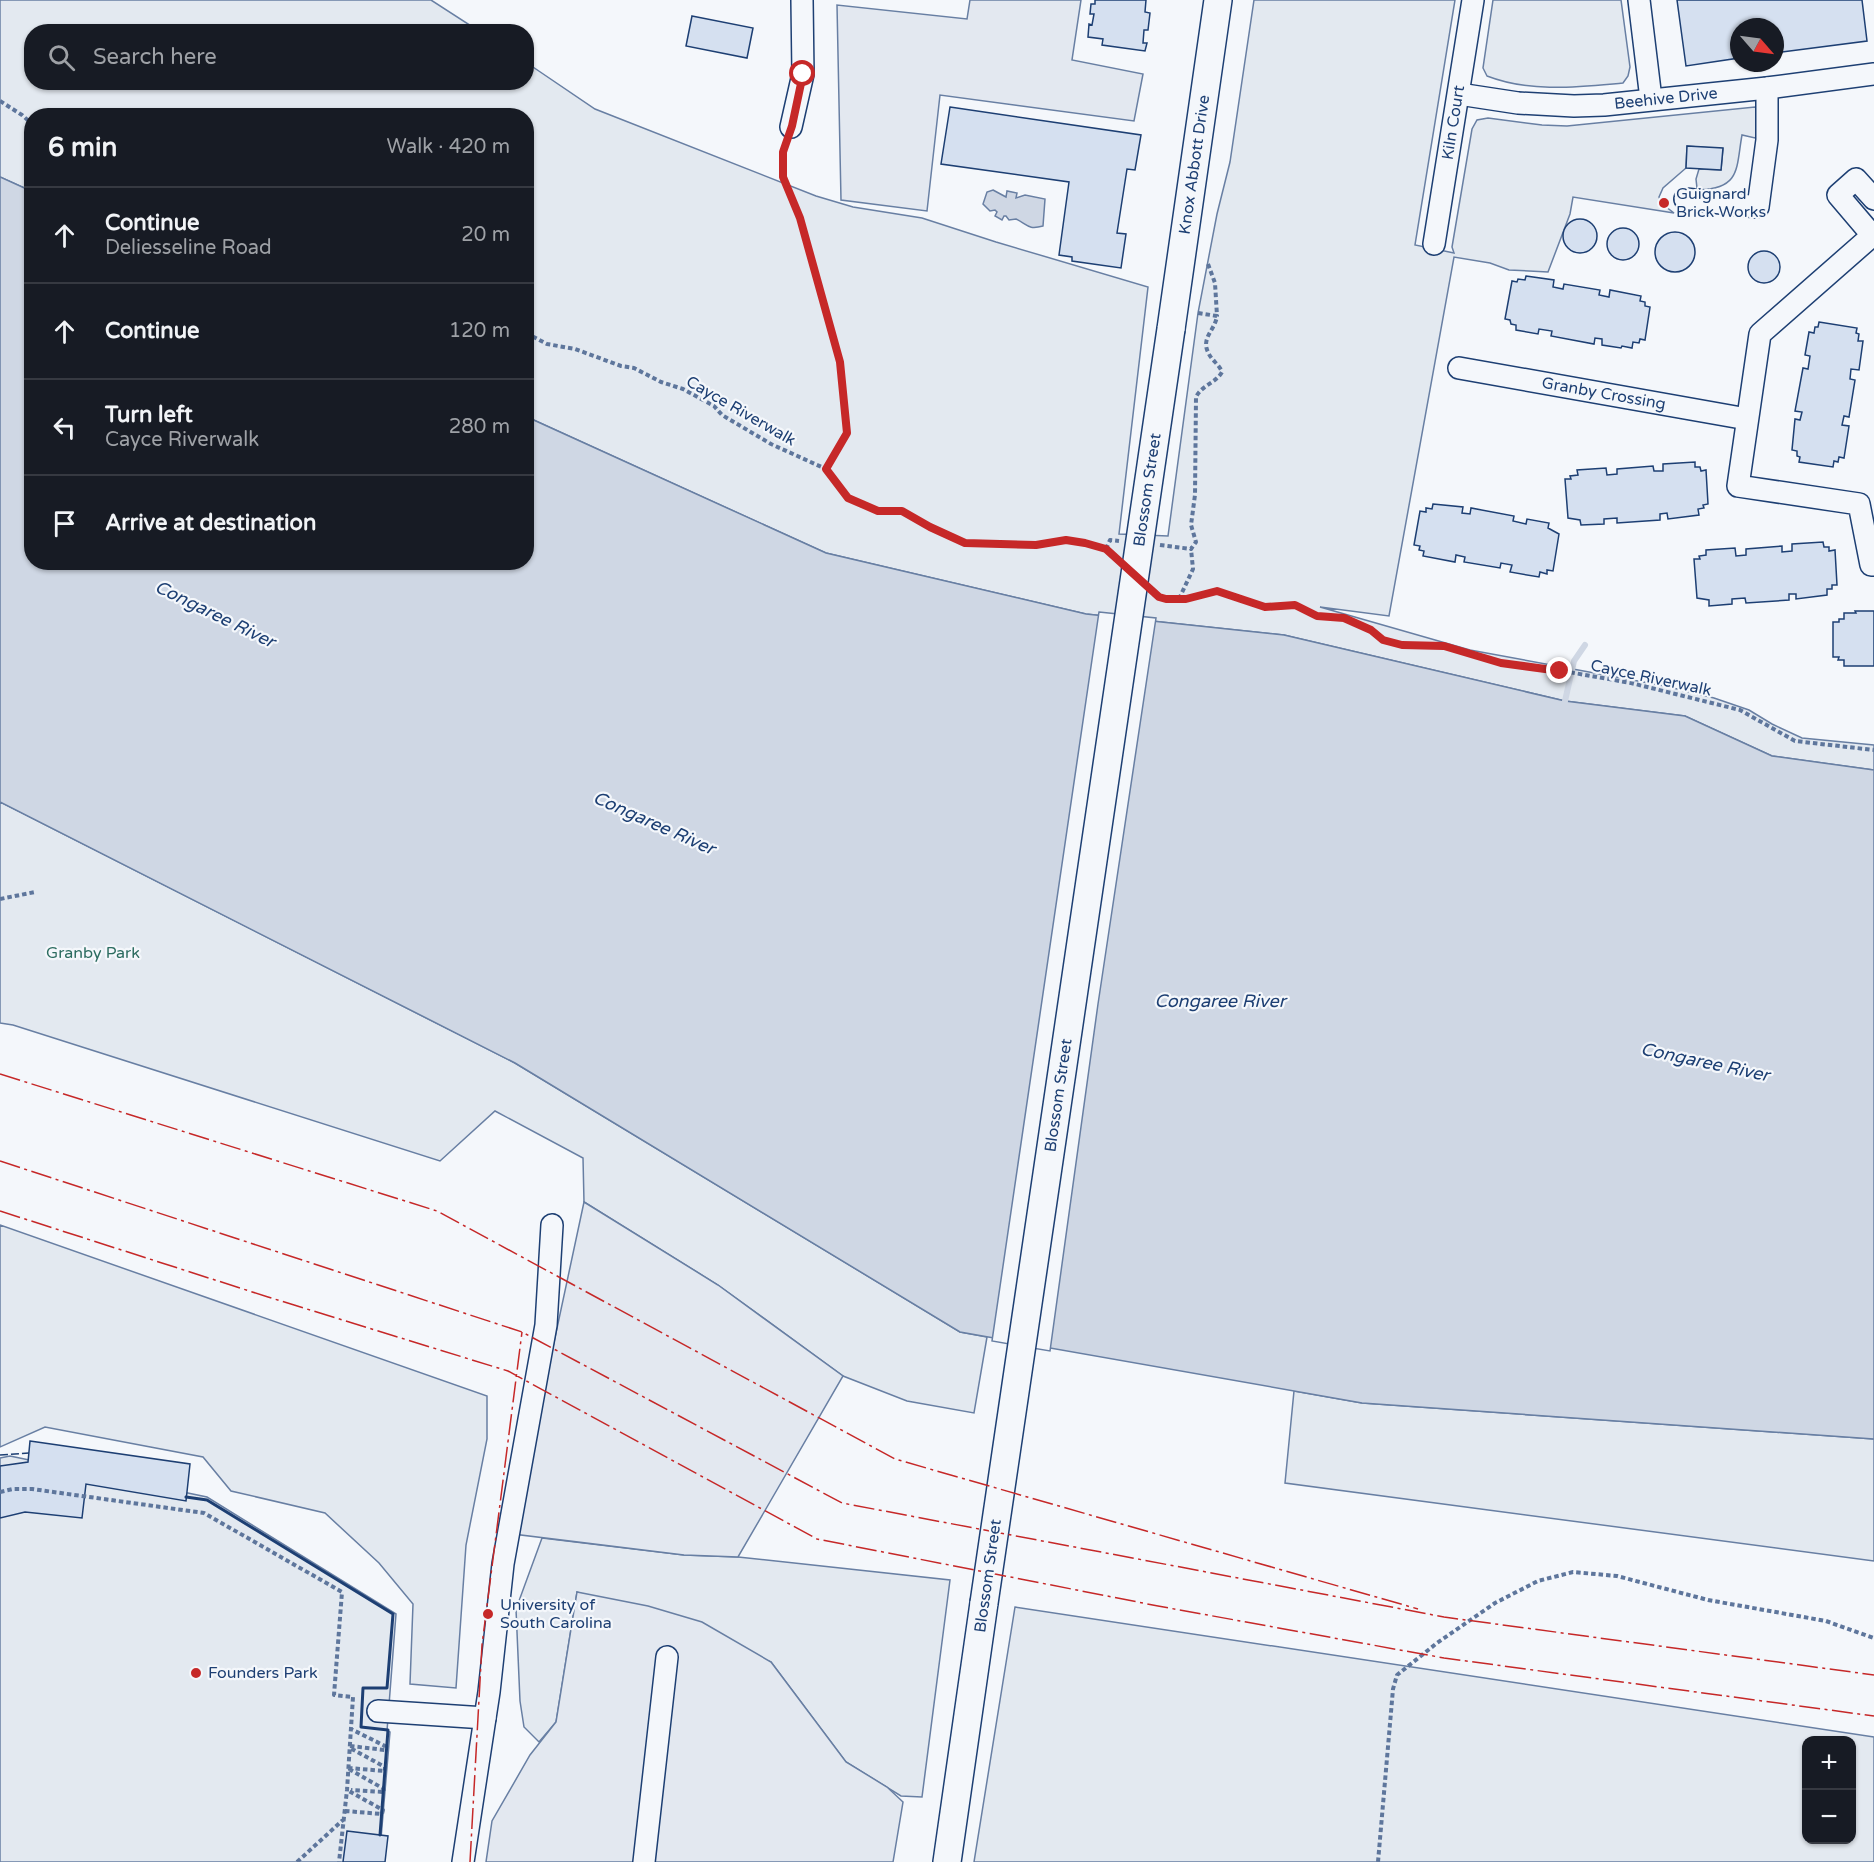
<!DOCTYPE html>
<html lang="en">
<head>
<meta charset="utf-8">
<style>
	:root { --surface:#171b24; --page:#242831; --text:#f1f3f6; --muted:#9ea1a6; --line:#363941 }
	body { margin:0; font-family:"Varela Round",sans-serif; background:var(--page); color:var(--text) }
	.controls { position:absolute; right:18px; bottom:18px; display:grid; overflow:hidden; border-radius:12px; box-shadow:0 2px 4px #0004 }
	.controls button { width:54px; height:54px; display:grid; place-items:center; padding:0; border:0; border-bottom:2px solid var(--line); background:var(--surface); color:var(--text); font:30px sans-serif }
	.compass { position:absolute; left:1730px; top:18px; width:54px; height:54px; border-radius:50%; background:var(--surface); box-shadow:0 2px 4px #0004; rotate:118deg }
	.stop { position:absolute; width:18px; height:18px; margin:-14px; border:4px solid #c62828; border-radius:50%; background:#fff }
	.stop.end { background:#c62828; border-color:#fff; box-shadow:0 2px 6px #0008 }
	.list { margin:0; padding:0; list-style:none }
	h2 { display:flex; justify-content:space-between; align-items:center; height:78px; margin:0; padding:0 24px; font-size:26px }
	h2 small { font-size:20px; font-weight:400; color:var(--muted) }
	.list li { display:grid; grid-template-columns:39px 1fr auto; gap:18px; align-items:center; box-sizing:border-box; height:96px; padding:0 24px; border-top:2px solid var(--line) }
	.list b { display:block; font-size:22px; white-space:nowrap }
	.list p { margin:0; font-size:20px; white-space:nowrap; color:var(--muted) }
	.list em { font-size:20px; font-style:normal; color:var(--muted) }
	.icon { flex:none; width:33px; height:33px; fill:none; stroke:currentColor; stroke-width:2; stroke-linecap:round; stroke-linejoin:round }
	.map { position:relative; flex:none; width:1874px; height:1862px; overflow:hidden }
	.search { position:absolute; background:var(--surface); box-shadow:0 2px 4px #0004; left:24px; top:24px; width:510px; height:66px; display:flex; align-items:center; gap:15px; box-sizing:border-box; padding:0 21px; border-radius:24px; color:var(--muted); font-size:22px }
	.panel { position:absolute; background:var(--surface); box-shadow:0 2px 4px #0004; left:24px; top:108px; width:510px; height:462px; border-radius:24px }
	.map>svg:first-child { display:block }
	.green { fill:#e3e9f0; stroke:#687fa3; stroke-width:1.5; fill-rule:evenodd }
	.parking { fill:#e3e8f0; stroke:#687fa3; stroke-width:1.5 }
	.water { fill:#cfd7e4; stroke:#687fa3; stroke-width:1.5 }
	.pier { fill:#f4f7fb; stroke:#687fa3; stroke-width:1.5 }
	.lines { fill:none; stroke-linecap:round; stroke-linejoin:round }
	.stream { stroke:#cfd7e4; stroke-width:6 }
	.building { fill:#d5e0f0; stroke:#1d3f73; stroke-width:1.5 }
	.minor-casing { stroke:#1d3f73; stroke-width:24 }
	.major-casing { stroke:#1d3f73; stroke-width:30 }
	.path { stroke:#5e769c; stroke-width:4; stroke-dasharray:4.5 3; stroke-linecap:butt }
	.minor { stroke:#f4f7fb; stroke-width:21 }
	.major { stroke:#f4f7fb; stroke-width:27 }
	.major-bridge-casing { stroke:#1d3f73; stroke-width:30; stroke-linecap:butt }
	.major-bridge { stroke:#f4f7fb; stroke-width:27 }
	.fence { stroke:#1d3f73; stroke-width:1.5; stroke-dasharray:8 3; stroke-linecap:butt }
	.wall { stroke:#1d3f73; stroke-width:3 }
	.power { stroke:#c62828; stroke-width:1.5; stroke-dasharray:21 4.5 3 4.5; stroke-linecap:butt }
	.route { stroke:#c62828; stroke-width:8 }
	.poi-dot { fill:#c62828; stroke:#f4f7fb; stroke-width:2 }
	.labels { text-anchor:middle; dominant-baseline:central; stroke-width:4.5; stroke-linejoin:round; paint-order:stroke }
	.street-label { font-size:16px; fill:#1d3f73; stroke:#f4f7fb }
	.poi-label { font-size:16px; fill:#1d3f73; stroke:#f4f7fb; text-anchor:start }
	.park-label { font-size:16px; fill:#2c6c60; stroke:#f4f7fb }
	.water-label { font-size:18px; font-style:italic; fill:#1d3f73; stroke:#f4f7fb }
</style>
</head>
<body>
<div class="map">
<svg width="1874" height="1862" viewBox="0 0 1874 1862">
	<rect width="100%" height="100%" fill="#f4f7fb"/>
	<path class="green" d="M0 0H431L479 31 32 32V82H526L527 63 595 109 816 196 853 207 922 218 996 242 1148 287 1119 534 1168 536 1198 313 1217 214 1230 162 1254 0H1455L1415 245 1454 253 1452 247 1472 129 1477 120 1488 118 1542 125 1567 126 1755 107 1758 110V134L1755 138 1742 135C1736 168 1741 188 1700 190L1697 188 1696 179 1699 169 1721 170 1723 149 1687 146 1686 168 1663 188 1659 197 1661 203 1674 213 1573 197 1570 214 1548 272 1509 270 1490 263 1454 257 1389 616 1320 607 1470 650 1665 686 1714 698 1749 710 1772 724 1802 738 1874 745V770L1772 756 1685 716 1565 701 1284 635 1086 614 826 553 527 417 526 116H32L31 191 0 177Z
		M1493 0H1621L1630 67 1628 76 1623 83C1578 87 1531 93 1487 76L1483 68Z
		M0 802 515 1063 960 1332 987 1337 974 1413 907 1401 843 1376 718 1285 584 1202 583 1158 495 1111 440 1161 13 1025 0 1023Z
		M0 1225 487 1396V1439L466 1545 456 1688 410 1684 413 1604 379 1563 325 1513 231 1491 203 1457 45 1427 0 1447Z
		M1294 1391 1362 1403 1874 1439V1561L1285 1483Z
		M10 1456 207 1497 396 1614 387 1731 390 1732 379 1862H0V1458Z
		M542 1538 684 1555 738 1557 950 1580 922 1797 901 1796 846 1762 771 1662 577 1592 556 1722 539 1742 524 1727 520 1701 516 1609Z
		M1015 1607 1874 1737V1862H974ZM1852 1740V1840H1806V1740Z"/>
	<path class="parking" d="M970 0H1081L1072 60 1143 74 1134 121 940 95 927 211 841 200 837 5 967 19Z
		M584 1202 718 1285 843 1376 738 1557 684 1555 513 1534Z
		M577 1592 648 1606 702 1622 771 1662 846 1762 887 1787 903 1802 893 1862H486L492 1821 530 1755 556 1722Z"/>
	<path class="water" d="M0 177 31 191 32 562H526L527 417 826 553 1086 614 1284 635 1565 701 1685 716 1772 756 1874 770V1439L1362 1403 960 1332 515 1063 0 802Z
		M993 190 1006 197 1007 191 1017 193 1016 198 1025 195 1045 199 1043 226C1028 230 1028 225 1016 219L1009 220 1006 216H1004L1002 220 995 216 997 212 995 210 990 211 983 204 987 192Z"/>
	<path class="pier" d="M1099 612 1156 618 1098 1004 1050 1351 992 1341Z"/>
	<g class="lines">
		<path class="stream" d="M1565 701 1574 661 1585 645"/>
	</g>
	<path class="building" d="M1095 0H1146L1145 12 1150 13 1148 30H1144L1143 43H1147L1145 51 1102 45 1103 39 1088 37 1089 24 1092 25 1094 14H1090L1091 4H1095Z
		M1677 0H1862L1867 41 1775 53V27H1739V58L1686 66Z
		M692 16 753 28 747 58 686 46Z
		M950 107 1141 135 1135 170 1127 169 1117 233 1126 234 1121 268 1072 261V257L1059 255 1069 182 941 164Z
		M1687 146 1723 148 1721 170 1686 168Z
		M1563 236a17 17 0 1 1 34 0a17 17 0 1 1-34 0Z
		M1607 244a16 16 0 1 1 32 0a16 16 0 1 1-32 0Z
		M1655 252a20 20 0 1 1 40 0a20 20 0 1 1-40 0Z
		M1748 267a16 16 0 1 1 32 0a16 16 0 1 1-32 0Z
		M1526 276 1554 280 1553 287 1563 289 1564 284 1600 290 1599 295 1609 297 1610 290 1641 296 1640 301 1645 302V306L1650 307 1645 340 1640 339 1639 343 1633 342 1632 348 1622 346 1621 348 1602 345V339L1595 338 1594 344 1551 336 1552 331 1539 329 1538 334 1516 330V325L1511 324 1510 320 1505 319 1512 281 1517 282 1518 279 1525 280Z
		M1819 322 1857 328 1856 333 1859 334 1858 341H1863L1859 370 1851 369 1850 379 1855 380 1849 417 1844 416 1842 425 1849 426 1844 458 1839 457 1838 462 1834 461 1833 467 1799 462 1800 457 1797 456V451L1792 450 1795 419 1800 420 1802 412 1795 411 1803 368 1808 369 1810 356 1805 355 1809 332 1814 333 1815 327H1818Z
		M1695 462V467H1700L1701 471 1706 470 1708 504 1703 505 1704 508 1698 509 1699 515 1668 519 1667 513 1660 514V520L1617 523V518L1604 519V524L1581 525 1580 520 1568 518 1565 479H1571L1570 476 1578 475 1577 470 1606 468 1607 475 1617 474V469L1653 466 1654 471H1663V464Z
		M1433 504 1463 507 1462 513 1470 514 1471 508 1514 516 1513 521 1526 524 1527 519 1549 523 1548 528 1559 534 1553 571 1547 570V574L1540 572 1539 577 1510 572 1512 565 1501 563 1500 568 1464 562 1465 557 1456 555 1455 562 1423 556 1424 551 1419 550 1420 546 1414 545 1420 511 1426 512V508L1432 509Z
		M1823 542 1824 547H1829V551L1835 550 1837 585H1832V589H1827V595L1796 599V594H1789V600L1746 603 1745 598 1732 599V604L1709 606V600L1697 598 1694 559H1700L1699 556 1706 555V550L1735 548 1736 556 1746 555V549L1782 546V552L1792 551V544Z
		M1855 611H1874V666H1844V660H1838L1839 657H1833V622H1839V619H1844V613H1856Z
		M30 1441 190 1464 186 1501 86 1484 82 1518 25 1512 0 1518V1466L28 1462Z
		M347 1831 388 1836 385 1862H343Z"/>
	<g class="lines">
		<defs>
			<g id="minor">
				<path d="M1639 0 1651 99"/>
				<path id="s1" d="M1459 94 1518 103 1574 106 1604 105 1767 88 1874 74"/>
				<path d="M791 127 803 74 802 0"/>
				<path d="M1685 199 1758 207 1767 140V88"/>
				<path d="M1874 234 1760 334 1738 486 1859 504 1871 565H1874"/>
				<path d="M1872 235 1838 195 1856 179 1874 199"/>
				<path id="s2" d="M1434 244 1473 0"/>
				<path id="s3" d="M1459 368 1747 419"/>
				<path d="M378 1711 485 1718"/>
				<path d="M463 1862 489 1692 503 1564 546 1325 552 1225"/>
				<path d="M644 1862 667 1657"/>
			</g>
			<g id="major">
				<path id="s4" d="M1171 329 1218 0"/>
				<path d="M947 1862 984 1603"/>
			</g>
		</defs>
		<use href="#minor" class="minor-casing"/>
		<use href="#major" class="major-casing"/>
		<path class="path" d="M0 101 22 115 32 124
			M786 143 783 152V177L800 218 840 362 847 433 826 469
			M1208 264 1215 283 1217 316
			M526 333 547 344 575 349 621 366 634 368 661 382 683 389 714 406 722 415 771 444 826 469 848 498 878 511H902L930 527 965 543 1036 545 1066 540 1085 543 1106 549 1115 557
			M1160 545 1191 549 1196 542 1191 525 1195 495 1196 397C1202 385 1216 383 1222 372 1219 364 1211 360 1208 352 1201 338 1215 330 1217 316L1198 313
			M1106 549 1110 540 1119 541
			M1154 592 1159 597 1173 600 1186 599 1217 591 1265 607 1295 605 1317 616 1344 618 1370 630 1383 640 1402 645 1444 646 1501 663 1540 667 1631 683 1740 710 1795 741 1874 750
			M1179 599 1193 569 1191 549
			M0 899 35 892
			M0 1492 13 1489H32L204 1513 342 1592 334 1695 353 1697 347 1790 339 1862
			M350 1746 385 1750V1746L351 1729
			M348 1768 385 1771V1767L350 1748
			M349 1769 384 1789V1792L351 1790
			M345 1811 382 1814 383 1810 347 1790
			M297 1862 344 1819
			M1378 1862 1393 1689 1397 1675 1437 1643 1495 1603 1538 1581 1573 1572 1617 1576 1708 1600 1826 1621 1874 1638"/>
		<use href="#minor" class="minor"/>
		<use href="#major" class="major"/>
		<defs>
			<g id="major-bridge">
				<path id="s5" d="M984 1603 1171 329"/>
			</g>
		</defs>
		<use href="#major-bridge" class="major-bridge-casing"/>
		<use href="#major-bridge" class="major-bridge"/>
		<path class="fence" d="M0 1455 29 1453"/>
		<path class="wall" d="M186 1497 207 1500 393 1614 387 1688H363L361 1727 388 1730 380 1835"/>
		<path class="power" d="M0 1074 437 1211 895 1459 1418 1609
			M0 1161 522 1332 842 1503 1444 1617 1874 1675
			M0 1211 268 1297 508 1371 817 1539 1158 1606 1444 1658 1874 1716
			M470 1862 482 1645 522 1332"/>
	</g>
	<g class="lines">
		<path class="route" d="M803 74 792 126 783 152V177L800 218 840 362 847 433 826 469 848 498 878 511H902L930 527 965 543 1036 545 1066 540 1085 543 1106 549 1159 597 1166 599H1186L1217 591 1265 607 1295 605 1317 616 1344 618 1371 630 1383 640 1402 645 1444 646 1501 663 1560 671"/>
	</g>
	<g class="poi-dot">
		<circle cx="1664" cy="203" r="6"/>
		<circle cx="488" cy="1614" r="6"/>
		<circle cx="196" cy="1673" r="6"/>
	</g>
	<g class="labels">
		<g class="street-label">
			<text stroke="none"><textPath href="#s1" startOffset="208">Beehive Drive</textPath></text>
			<text stroke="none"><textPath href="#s2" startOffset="123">Kiln Court</textPath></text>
			<text stroke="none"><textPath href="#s4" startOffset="166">Knox Abbott Drive</textPath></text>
			<text stroke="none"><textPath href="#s3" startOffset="147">Granby Crossing</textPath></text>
			<text transform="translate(741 411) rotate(30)">Cayce Riverwalk</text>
			<text stroke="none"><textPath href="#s5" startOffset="1125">Blossom Street</textPath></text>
			<text transform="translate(1651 678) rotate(12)">Cayce Riverwalk</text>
			<text stroke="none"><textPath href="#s5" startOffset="513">Blossom Street</textPath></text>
			<text transform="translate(988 1576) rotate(-82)">Blossom Street</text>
		</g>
		<g class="poi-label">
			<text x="1676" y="194">Guignard<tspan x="1676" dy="18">Brick Works</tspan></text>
			<text x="500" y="1605">University of<tspan x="500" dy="18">South Carolina</tspan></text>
			<text x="208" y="1673">Founders Park</text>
		</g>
		<g class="park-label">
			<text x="93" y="953">Granby Park</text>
		</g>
		<g class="water-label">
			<text transform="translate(215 614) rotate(26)">Congaree River</text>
			<text transform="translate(654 823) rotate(24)">Congaree River</text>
			<text x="1220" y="1001">Congaree River</text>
			<text transform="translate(1705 1062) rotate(12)">Congaree River</text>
		</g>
	</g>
</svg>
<div class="controls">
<button>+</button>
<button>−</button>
</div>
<svg class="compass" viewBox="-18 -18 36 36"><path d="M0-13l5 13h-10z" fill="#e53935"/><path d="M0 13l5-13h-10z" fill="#9ea1a6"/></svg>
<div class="stop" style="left:803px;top:74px"></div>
<div class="stop end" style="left:1560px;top:671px"></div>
<div class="search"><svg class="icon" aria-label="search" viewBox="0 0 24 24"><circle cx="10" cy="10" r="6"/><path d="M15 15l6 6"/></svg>Search here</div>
<section class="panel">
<h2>6 min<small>Walk · 420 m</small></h2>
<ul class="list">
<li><svg class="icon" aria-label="ahead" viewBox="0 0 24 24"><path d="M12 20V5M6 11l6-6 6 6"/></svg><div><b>Continue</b><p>Deliesseline Road</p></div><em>20 m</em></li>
<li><svg class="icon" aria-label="ahead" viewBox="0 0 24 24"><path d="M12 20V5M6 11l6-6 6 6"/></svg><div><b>Continue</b></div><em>120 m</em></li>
<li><svg class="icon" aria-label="left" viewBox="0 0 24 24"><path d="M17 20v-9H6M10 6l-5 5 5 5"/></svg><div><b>Turn left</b><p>Cayce Riverwalk</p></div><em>280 m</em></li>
<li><svg class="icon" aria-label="arrive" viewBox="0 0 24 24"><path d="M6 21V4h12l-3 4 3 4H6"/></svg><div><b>Arrive at destination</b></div></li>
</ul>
</section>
</div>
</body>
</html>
